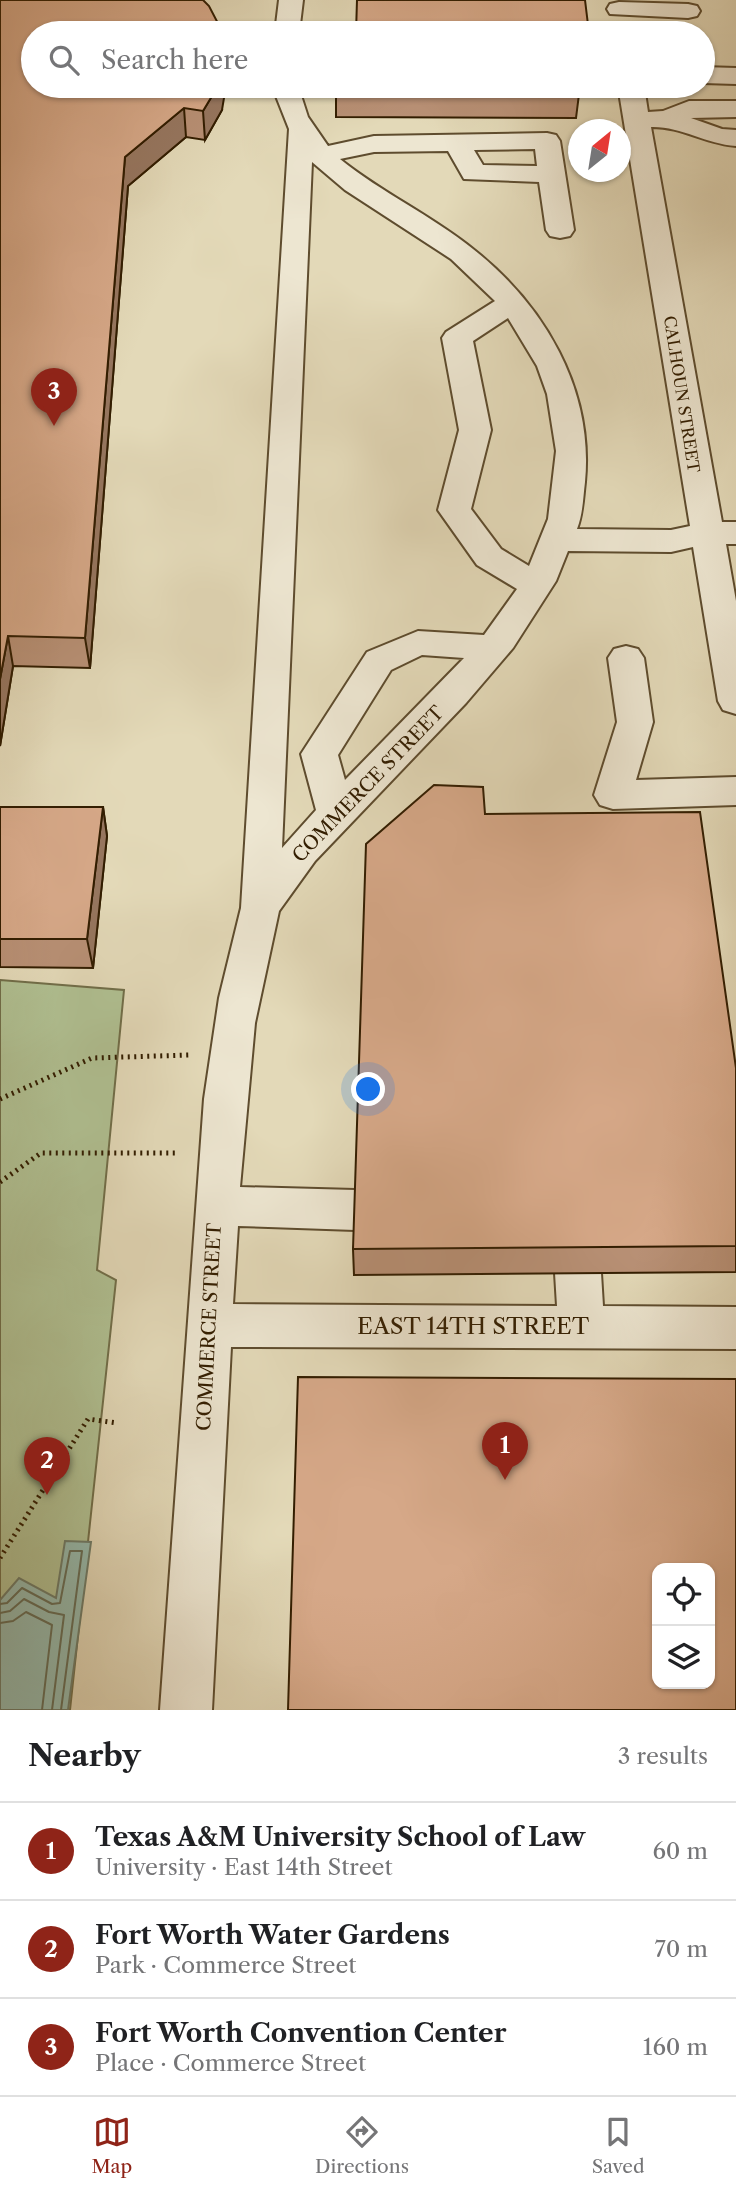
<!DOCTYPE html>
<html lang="en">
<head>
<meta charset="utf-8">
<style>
	:root { --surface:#fff; --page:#f2f2f2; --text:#202124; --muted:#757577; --line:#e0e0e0; --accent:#8f2418 }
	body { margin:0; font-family:"Libre Caslon Text",serif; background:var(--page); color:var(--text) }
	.controls { position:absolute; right:21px; bottom:21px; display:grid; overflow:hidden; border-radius:14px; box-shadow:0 2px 5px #0004 }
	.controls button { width:63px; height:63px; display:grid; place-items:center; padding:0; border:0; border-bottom:2px solid var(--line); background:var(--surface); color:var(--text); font:35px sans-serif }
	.compass { position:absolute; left:568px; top:119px; width:63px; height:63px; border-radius:50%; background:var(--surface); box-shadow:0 2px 5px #0004; rotate:30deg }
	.you { position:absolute; left:369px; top:1090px; width:24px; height:24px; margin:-18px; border:5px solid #fff; border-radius:50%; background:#1a73e8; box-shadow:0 0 0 10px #1a73e833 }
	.badge { display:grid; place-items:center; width:46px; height:46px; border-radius:50%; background:var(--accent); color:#fff; font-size:23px; font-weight:700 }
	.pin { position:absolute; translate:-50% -58px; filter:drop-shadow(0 2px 4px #0008) }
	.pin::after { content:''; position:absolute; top:37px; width:24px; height:21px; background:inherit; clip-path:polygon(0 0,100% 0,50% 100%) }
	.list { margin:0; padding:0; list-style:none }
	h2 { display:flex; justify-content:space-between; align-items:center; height:91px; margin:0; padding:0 28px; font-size:30px }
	h2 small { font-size:23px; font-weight:400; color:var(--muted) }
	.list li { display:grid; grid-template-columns:46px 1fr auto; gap:21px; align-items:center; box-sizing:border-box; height:98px; padding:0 28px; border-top:2px solid var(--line) }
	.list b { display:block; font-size:26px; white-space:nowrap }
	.list p { margin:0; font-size:23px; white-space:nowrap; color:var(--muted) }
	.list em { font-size:23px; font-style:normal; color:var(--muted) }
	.icon { flex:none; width:38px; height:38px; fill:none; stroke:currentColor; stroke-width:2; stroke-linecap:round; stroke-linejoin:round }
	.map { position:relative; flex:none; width:736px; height:1710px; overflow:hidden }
	.search { position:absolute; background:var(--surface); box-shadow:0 2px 5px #0004; left:21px; right:21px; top:21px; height:77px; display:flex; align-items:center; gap:18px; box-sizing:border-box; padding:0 24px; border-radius:38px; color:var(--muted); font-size:26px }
	.sheet { height:385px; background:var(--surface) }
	nav { display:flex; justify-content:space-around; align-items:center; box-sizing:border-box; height:98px; border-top:2px solid var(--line); background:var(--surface); font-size:19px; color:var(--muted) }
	nav a { display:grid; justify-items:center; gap:4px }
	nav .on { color:var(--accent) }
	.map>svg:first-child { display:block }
	.green { fill:#b0c092; stroke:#716e49; stroke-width:2 }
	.water { fill:#95baad; stroke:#6d7b68; stroke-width:2 }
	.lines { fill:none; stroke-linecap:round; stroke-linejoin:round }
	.shore { stroke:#646c56; stroke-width:2 }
	.minor-casing { stroke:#5e4c2e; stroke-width:4 }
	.path { stroke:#321d00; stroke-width:5; stroke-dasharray:2 4.5; stroke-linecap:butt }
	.minor { fill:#ede6d1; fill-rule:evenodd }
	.wall { fill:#b89075; stroke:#321d00; stroke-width:2 }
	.shaded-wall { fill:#96765f; stroke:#321d00; stroke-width:2 }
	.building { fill:#d6a888; stroke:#321d00; stroke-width:2; fill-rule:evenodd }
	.labels { text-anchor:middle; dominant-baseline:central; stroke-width:6; stroke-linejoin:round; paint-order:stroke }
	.far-street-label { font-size:16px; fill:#321d00; stroke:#ede6d1 }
	.street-label { font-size:19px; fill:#321d00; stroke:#ede6d1 }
	.near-street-label { font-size:23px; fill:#321d00; stroke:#ede6d1 }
</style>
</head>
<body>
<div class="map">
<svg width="736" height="1710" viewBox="0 0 736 1710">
	<rect width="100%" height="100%" fill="#e3d9b8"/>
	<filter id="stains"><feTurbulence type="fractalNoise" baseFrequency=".00286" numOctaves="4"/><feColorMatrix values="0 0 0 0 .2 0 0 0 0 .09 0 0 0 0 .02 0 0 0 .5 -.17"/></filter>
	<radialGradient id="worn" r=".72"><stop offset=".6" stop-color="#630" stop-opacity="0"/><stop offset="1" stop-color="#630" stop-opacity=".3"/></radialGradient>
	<path class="green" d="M0 980 124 990 97 1270 116 1280 70 1710H0Z"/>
	<path class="water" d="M65 1541 91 1542 68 1710H0V1600L19 1578 56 1598Z"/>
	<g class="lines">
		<path class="shore" d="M0 1604 7 1603 22 1588 52 1604 60 1603 70 1551H82L61 1710
			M0 1613 10 1611 24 1599 49 1612 64 1615 52 1710
			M0 1623 13 1621 26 1612 52 1625 42 1710"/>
		<defs>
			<path id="minor" d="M279 0H303L299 33H275Z
				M619 2 688 4 697 6 700 11 697 16 688 18 610 14 607 9 610 4Z
				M703 67 736 68V84L703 83Z
				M272 86H298L308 117 328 146 374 136 547 133 556 135 560 141 574 230 570 236 560 238 550 236 546 230 539 182 464 179 448 151 374 152 340 159C382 193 431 215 473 249 544 305 594 389 585 482 583 498 583 514 577 529L671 530 690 526 618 86H644L648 112 663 111 689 101H736V117L691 118 722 129 736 130V146C706 144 680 126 651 127L722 522H736V544H726L736 601V714L723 710 718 701 693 547 671 552 568 551 556 581 513 648 466 703 315 861 279 911 255 1023 240 1187 355 1190 371 1196 377 1210 371 1224 355 1230 238 1226 233 1304 557 1306 555 1273 562 1258 578 1252 594 1258 601 1273 603 1306 736 1307V1349L231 1347 212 1710H160L204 1099 219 998 241 908 289 129ZM535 149 537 166 483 165 474 150ZM312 162 345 190 451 259 495 301 446 332 442 338 459 430 438 510 477 565 517 589 484 635 418 631 367 652 301 754 316 810 282 848ZM508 318 537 366 547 394 556 451 548 519 529 566 501 549 471 509 491 430 473 341ZM422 655 464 658 345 780 338 755 391 670Z
				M626 646 638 649 644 658 653 722 636 780 736 777V805L613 809 600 805 594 795 617 722 608 658 614 649Z"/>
		</defs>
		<use href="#minor" class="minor-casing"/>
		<path class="path" d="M0 1099 92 1058 190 1055
			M0 1182 41 1153H178
			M0 1558 88 1419 117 1423"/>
		<use href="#minor" class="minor"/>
	</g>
	<path class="wall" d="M0 0 222 110 205 140 186 137 128 186 90 668 13 666 0 746Z
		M336 92 579 94 576 118 336 117Z
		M0 807H103L107 836 93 968 0 967Z
		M485 814 736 1068V1272L354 1275 353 1249Z"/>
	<path class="shaded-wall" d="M218 86H226L222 110 205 140 203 111Z
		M184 108 186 137 128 186 90 668 85 638 125 157Z
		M8 636 13 666 0 746V679Z
		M103 807 107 836 93 968 87 939Z"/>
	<path class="building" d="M0 0H203L209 6 222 31V33H33V86H218L203 111 184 108 125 157 85 638 8 636 0 679Z
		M357 0H585L589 33H356Z
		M336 86H578L579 94 336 92Z
		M434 785 483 787 485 814 700 812 736 1068V1246L353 1249 366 844Z
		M0 807H103L87 939H0Z
		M298 1377 736 1379V1710H288ZM657 1568H710V1684H657Z"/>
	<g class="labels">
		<g class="far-street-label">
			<text transform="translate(682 394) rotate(81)">CALHOUN STREET</text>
		</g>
		<g class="street-label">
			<text transform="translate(368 784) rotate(-46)">COMMERCE STREET</text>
			<text transform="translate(209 1327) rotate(-87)">COMMERCE STREET</text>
		</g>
		<g class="near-street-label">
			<text x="473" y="1326">EAST 14TH STREET</text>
		</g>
	</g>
	<rect width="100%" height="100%" filter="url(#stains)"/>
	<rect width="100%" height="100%" fill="url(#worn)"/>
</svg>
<div class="controls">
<button><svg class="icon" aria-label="locate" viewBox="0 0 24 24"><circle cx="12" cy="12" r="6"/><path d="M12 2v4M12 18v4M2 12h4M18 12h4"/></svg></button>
<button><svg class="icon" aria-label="layers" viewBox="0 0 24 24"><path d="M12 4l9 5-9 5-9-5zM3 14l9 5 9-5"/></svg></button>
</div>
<svg class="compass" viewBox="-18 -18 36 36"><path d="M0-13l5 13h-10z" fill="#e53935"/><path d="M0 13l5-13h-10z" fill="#757577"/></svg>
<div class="you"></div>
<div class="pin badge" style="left:505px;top:1480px">1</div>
<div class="pin badge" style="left:47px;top:1495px">2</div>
<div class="pin badge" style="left:54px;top:426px">3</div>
<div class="search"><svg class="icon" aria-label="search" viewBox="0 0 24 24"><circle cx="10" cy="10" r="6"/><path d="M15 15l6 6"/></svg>Search here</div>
</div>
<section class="sheet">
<h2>Nearby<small>3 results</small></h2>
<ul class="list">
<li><span class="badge">1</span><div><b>Texas A&amp;M University School of Law</b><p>University · East 14th Street</p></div><em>60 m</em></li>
<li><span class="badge">2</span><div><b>Fort Worth Water Gardens</b><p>Park · Commerce Street</p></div><em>70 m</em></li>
<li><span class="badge">3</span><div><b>Fort Worth Convention Center</b><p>Place · Commerce Street</p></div><em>160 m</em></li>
</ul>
</section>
<nav>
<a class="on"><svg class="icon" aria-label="map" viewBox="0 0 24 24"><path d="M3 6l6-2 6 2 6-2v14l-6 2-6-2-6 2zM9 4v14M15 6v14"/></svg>Map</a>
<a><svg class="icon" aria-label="directions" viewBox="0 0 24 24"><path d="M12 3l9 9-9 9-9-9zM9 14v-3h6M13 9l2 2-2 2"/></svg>Directions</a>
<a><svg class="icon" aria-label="saved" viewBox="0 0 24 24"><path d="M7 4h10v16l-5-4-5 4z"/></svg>Saved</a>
</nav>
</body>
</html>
